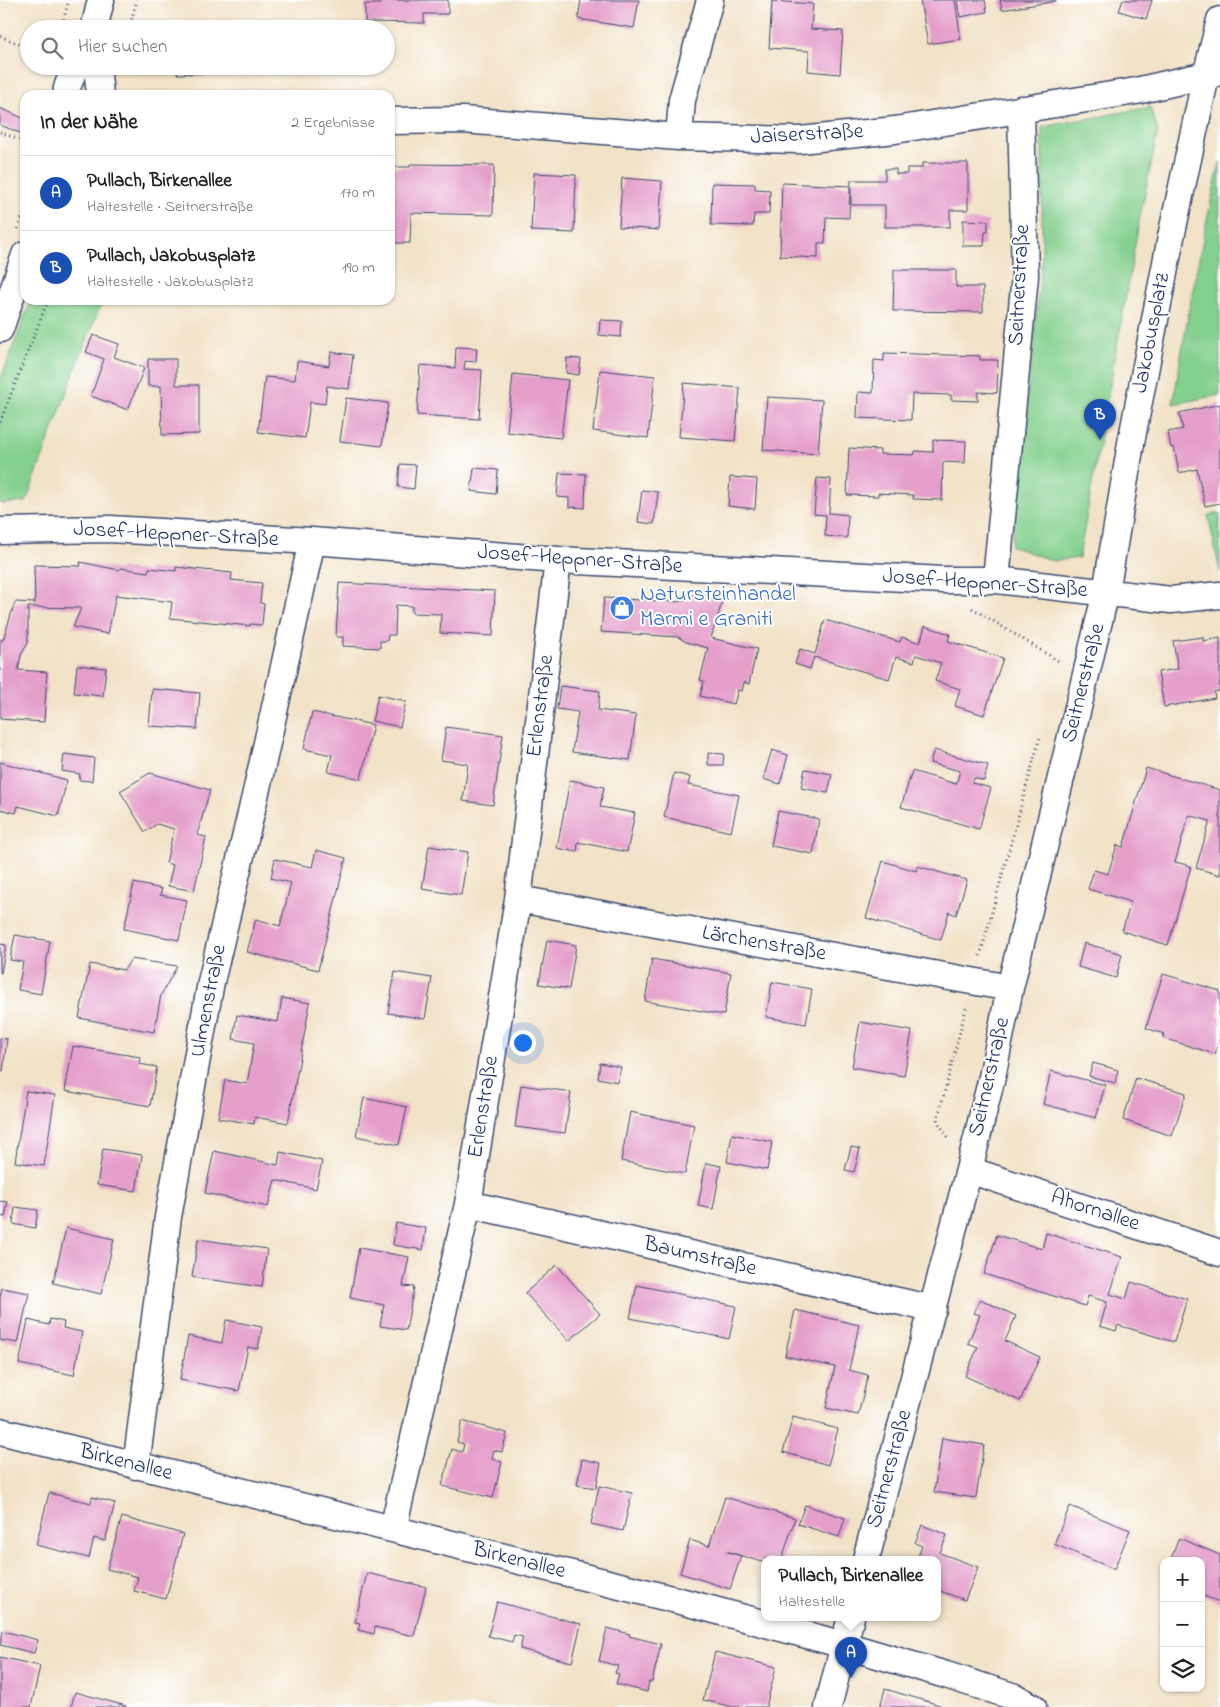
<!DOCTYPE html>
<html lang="de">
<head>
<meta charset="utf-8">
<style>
	:root { --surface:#fff; --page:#f6f6f6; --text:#202124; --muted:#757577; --line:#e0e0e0; --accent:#ea580c }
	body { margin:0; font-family:"Indie Flower",sans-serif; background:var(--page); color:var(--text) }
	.controls { position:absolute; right:15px; bottom:15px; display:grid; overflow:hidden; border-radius:10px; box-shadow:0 1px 4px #0004 }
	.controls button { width:45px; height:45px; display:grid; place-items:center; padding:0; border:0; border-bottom:1px solid var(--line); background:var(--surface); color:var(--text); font:25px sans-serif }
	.you { position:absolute; left:522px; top:1042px; width:18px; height:18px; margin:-12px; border:4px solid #fff; border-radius:50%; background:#1a73e8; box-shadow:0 0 0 8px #1a73e833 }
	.badge { display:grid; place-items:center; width:32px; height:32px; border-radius:50%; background:var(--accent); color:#fff; font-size:16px; font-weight:700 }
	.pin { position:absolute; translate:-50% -41px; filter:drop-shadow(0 1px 2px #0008) }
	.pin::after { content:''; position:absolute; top:26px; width:18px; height:15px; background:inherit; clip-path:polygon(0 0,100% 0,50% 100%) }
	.popup { position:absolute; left:761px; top:1556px; width:180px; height:65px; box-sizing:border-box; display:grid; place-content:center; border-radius:10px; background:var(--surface); filter:drop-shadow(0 1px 4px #0005); font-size:16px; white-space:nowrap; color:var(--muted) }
	.popup b { font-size:19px; color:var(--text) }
	.popup::after { content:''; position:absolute; left:50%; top:100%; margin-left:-10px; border:10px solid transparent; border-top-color:var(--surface) }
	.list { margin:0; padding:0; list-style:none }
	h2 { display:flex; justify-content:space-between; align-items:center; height:65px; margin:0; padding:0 20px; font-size:21px }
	h2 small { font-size:16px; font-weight:400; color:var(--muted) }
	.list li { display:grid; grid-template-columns:32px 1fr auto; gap:15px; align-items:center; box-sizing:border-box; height:75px; padding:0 20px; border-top:1px solid var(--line) }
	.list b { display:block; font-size:19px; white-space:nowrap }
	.list p { margin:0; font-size:16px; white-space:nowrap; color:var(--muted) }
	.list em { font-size:16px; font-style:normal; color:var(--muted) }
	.icon { flex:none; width:28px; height:28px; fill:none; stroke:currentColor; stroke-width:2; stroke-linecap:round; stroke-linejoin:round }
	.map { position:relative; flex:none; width:1220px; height:1707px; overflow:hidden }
	.search { position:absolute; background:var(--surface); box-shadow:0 1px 4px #0004; left:20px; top:20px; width:375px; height:55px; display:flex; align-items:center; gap:12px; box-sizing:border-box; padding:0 18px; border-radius:28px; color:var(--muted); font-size:19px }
	.panel { position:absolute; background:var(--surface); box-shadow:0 1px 4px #0004; left:20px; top:90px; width:375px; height:215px; border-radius:15px }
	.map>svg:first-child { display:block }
	.green { fill:#84d08e; stroke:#508076 }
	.building { fill:#e59fcb }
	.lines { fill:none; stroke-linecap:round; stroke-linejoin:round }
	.street-casing { stroke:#3b4a6e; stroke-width:29 }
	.path { stroke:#3b4a6e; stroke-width:3; stroke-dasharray:1 4; stroke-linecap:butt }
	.street { stroke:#fff; stroke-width:26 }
	.labels { text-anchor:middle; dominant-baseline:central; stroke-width:4; stroke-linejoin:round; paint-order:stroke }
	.street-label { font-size:22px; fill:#1b2f5e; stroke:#fff }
	.shop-label { font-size:22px; fill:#366cbe; stroke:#fff; text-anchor:start }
</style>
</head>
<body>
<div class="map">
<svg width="1220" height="1707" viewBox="0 0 1220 1707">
	<rect width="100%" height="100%" fill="#fff"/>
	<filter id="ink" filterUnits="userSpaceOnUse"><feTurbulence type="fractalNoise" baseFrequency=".02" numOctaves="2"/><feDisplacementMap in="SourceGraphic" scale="10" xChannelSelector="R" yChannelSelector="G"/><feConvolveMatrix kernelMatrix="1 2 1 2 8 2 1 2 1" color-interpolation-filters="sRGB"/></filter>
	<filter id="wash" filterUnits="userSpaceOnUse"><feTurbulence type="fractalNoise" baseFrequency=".0096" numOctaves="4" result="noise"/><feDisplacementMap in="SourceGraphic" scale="20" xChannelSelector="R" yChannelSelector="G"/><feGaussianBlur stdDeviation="1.12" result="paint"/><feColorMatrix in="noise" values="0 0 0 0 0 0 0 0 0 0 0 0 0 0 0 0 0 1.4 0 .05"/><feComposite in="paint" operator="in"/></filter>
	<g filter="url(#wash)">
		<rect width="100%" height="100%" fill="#f2e3c8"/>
		<path class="green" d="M1150 107 1158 131 1140 217 1079 558 1053 561 1011 546 1042 259V127Z
			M1220 162V395L1173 404C1186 322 1201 242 1220 162Z
			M31 300H103L81 354 26 502 0 504V381Z
			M1220 513V572L1208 515Z"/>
		<g id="blocks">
			<path class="building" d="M381 0H448V14H424V23L365 22V4H381Z
				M581 0H639L634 28 578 19Z
				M920 0H955L961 39 928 44Z
				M957 0H985L987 12 960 17Z
				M1000 0H1056V1L1002 10Z
				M1123 0H1152L1146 19 1119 11Z
				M772 1 813 4 811 29 843 31 840 74 808 71 809 51 769 48Z
				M180 66H222L221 73 177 74Z
				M0 108 25 119 20 133 0 125Z
				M922 163H968V210H950V227H885V205H851V180H885V169H896V174H907V168H922Z
				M410 164 494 165 493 215 411 213 410 243H390V167H410Z
				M534 173 576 175 574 233 531 231Z
				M622 178 662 181 659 230 619 227Z
				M712 183 755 184V189L770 190 769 214H754L753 226 711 225Z
				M782 183 850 186 849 218 826 217 825 243H818V258L780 256Z
				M963 220 988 221V232H985L984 246H963Z
				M894 270H956V287H983V312L893 311Z
				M600 320 622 321 621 337 599 335Z
				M93 335 119 344 114 357 144 368 128 410 91 396 104 359 86 352Z
				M456 347 477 348 476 362 465 361 464 369 482 370 479 419 417 415 420 365 455 368Z
				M331 352 353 355 349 389 327 386 325 404 310 402 305 438 258 432 265 377 295 380 297 361 329 366Z
				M884 353 980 356V360H998L997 393 978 392V401L951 400V395L912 394 911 420 857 418 858 392 873 393 874 360 884 361Z
				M567 358 581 359 579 375 566 373Z
				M148 359H176V385H199V434L162 435 161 386H148Z
				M600 370 655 376 648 438 593 431Z
				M513 374 568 380 561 438 507 432Z
				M684 383 740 388 735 441 679 437Z
				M767 397 822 400 818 454 763 450Z
				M346 398 388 403 382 446 340 441Z
				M1220 404V503L1205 506 1197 469 1179 473 1174 447 1171 448 1168 432 1183 429 1179 413Z
				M933 440 966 441 965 463 943 462 942 500 913 499V495L878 493V496L847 495 849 448 880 450V454L914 455 915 451 933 452Z
				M400 464 416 465 414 489 398 487Z
				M474 468 498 470 496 494 471 491Z
				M559 473 586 474 585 508 569 507V498L557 497Z
				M730 477 757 479 755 509 728 506Z
				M817 478 831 479 829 513 848 515 847 538 825 536 826 515 814 514Z
				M642 490 658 492 654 524 638 522Z
				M80 562 119 570 120 568 148 572 149 568 176 571V567L232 573 231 580 262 583 260 603 264 604 262 625 250 624V626L170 618 172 602 116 595 108 634 73 627 81 608 28 607V643L21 655 18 670 47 672 44 722 0 719V640H3L15 602 35 603 34 565 81 566Z
				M339 583 495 591 493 636 440 633 441 614 412 613V606L396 605 395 635H388L387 641H380V648L343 646V637H336Z
				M697 593 723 599 711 638 757 649 749 684 744 682 742 691 738 690 734 704 700 696 704 681 700 680 708 648 686 642 678 637 601 632 604 598 680 602Z
				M825 620 900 642 902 637 920 643 925 626 950 634 948 641 1003 658 984 715 955 706 960 689 935 681 941 663 916 655 914 662 896 657 889 679 814 657 810 669 795 664 800 649 815 654Z
				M1203 637V641L1220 638V691L1214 692 1215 698 1164 707 1158 672 1178 669 1173 641Z
				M77 665 106 668 103 696 74 693Z
				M560 686 600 691 598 710 636 715 630 760 572 752 578 712 557 709Z
				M152 689 200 693 197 729 149 726Z
				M378 695 406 701 400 727 372 721Z
				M312 712 373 725 361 779 328 772 332 755 304 749Z
				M446 727 503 735 493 805 463 801 468 764 441 760Z
				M772 750 788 755 780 784 763 779Z
				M934 750 988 765 984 781 974 778 972 783 991 788 979 829 901 807 912 771 956 784 960 771 930 763Z
				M708 753 724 754 723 765H708Z
				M64 754 94 758 92 781 79 780 80 774 62 771Z
				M0 762 67 780 58 816 18 806 16 813 0 809Z
				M1146 768 1220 790V875L1196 868 1210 821 1189 815 1175 862 1191 866 1168 945 1122 931 1131 902 1088 889 1094 870 1108 874 1117 845 1123 847Z
				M805 769 832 774 828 793 801 788Z
				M150 773 210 790 197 835 206 837 194 891 168 886 173 865 166 863 174 829 157 824 145 832 120 791Z
				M674 773 690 777 688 785 739 795 731 832 664 817Z
				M570 780 604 787 600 807 635 813 627 852 578 842 577 852 557 848Z
				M778 811 819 819 813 854 771 846Z
				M429 846 468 852 461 895 422 889Z
				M316 850 346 858 318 970 247 952 256 919 280 926 291 883 271 878 275 859 312 867Z
				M883 861 916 871 917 866 967 880 956 915 949 912 941 940 866 918Z
				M134 883 162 889 160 895 187 900 179 940 124 929Z
				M15 935 50 941 41 994 18 990 23 962 10 960Z
				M547 940 576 945 569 989 539 984Z
				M1084 943 1122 954 1116 978 1078 967Z
				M0 944 6 945 1 973H0Z
				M131 959 177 966 161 995 154 1032 79 1018 90 964 124 970Z
				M652 959 731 973 724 1015 645 1001Z
				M395 972 432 978 425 1019 388 1013Z
				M1163 974 1220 991V1009L1218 1016 1220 1017V1038L1215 1054 1163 1038 1164 1034 1146 1028Z
				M772 982 812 989 806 1024 766 1017Z
				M282 998 310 1003 288 1123 255 1117 254 1124 218 1118 225 1080 247 1084 254 1043 233 1039 237 1015 278 1022Z
				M860 1022 912 1031 904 1076 852 1067Z
				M0 1038 7 1039 3 1071H0Z
				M73 1046 140 1057 139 1064 157 1067 150 1106 65 1091Z
				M600 1063 621 1067 617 1082 598 1078Z
				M1093 1063 1118 1070 1115 1083 1089 1076Z
				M1051 1071 1105 1085 1096 1118 1043 1104Z
				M1136 1078 1186 1093 1172 1136 1123 1120Z
				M521 1085 571 1092 565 1133 515 1127Z
				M26 1091 55 1095 44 1166 15 1162Z
				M364 1098 407 1107 399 1145 356 1136Z
				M630 1112 694 1125 685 1174 621 1161Z
				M732 1134 772 1142 767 1170 727 1162Z
				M851 1147 860 1149 854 1172 845 1170Z
				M103 1149 142 1155 136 1191 97 1185Z
				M214 1151 278 1165 280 1152 322 1161 316 1189 275 1180 268 1207 205 1193Z
				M706 1163 721 1166 713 1209 698 1206Z
				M0 1201 8 1202 5 1217 0 1216Z
				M15 1207 38 1210 35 1228 13 1224Z
				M396 1223 426 1228 423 1250 393 1245Z
				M66 1228 114 1239 101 1294 53 1283Z
				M1046 1233 1122 1257 1110 1294 1126 1299 1131 1282 1187 1299 1174 1342 1118 1325 1116 1331 1100 1326 1107 1302 1088 1296 1085 1306 984 1274 997 1235 1042 1249Z
				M198 1239 267 1249 262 1287 192 1277Z
				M359 1248 409 1257 403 1286 414 1287 406 1330 380 1326 384 1305 350 1298Z
				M557 1265 600 1314 569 1341 525 1293Z
				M637 1285 736 1306 729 1339 630 1318Z
				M2 1288 29 1293 18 1343 0 1340V1297Z
				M980 1299 1016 1316 1005 1341 1040 1357 1020 1401 965 1376 978 1347 968 1343 980 1315 974 1313Z
				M795 1310 859 1325 849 1370 868 1375 858 1415 826 1408 835 1367 785 1356Z
				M50 1319 64 1322 63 1328 82 1332 74 1375 19 1364 28 1320 49 1325Z
				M226 1320 262 1327 258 1349 248 1347 239 1391 180 1380 188 1336 222 1343Z
				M793 1417 838 1429 828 1465 783 1452Z
				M462 1421 507 1433 502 1452 494 1450 492 1459 502 1462 493 1498 442 1486 452 1449 462 1452 464 1444 457 1442Z
				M942 1438 984 1445 976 1498 934 1492Z
				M582 1459 601 1463 596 1488 577 1485Z
				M599 1486 632 1493 623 1531 591 1524Z
				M49 1493 91 1503 92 1497 115 1503 105 1541 94 1538 89 1558 36 1545Z
				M725 1497 795 1518 782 1559H765V1563L726 1551 741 1556 730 1589 680 1573 690 1540 709 1546Z
				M805 1505 845 1518 839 1537 798 1524Z
				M1070 1506 1130 1530 1114 1569 1054 1544Z
				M122 1517 183 1534 166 1599 134 1591 138 1577 107 1569Z
				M922 1525 947 1535 940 1553 978 1567 965 1600 937 1590V1559H917L922 1546 915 1543Z
				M1179 1538 1220 1555V1602L1201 1595V1561H1170Z
				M367 1573 426 1587 414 1636 375 1627 374 1634 358 1630 360 1623 355 1622Z
				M497 1602 581 1624 572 1662 520 1649 523 1637 514 1635 512 1642 488 1636Z
				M607 1628 630 1634 629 1636 661 1644 652 1682H649L647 1692 616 1684 619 1674 615 1673 618 1666 599 1661Z
				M3 1631 38 1640 34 1653 0 1645Z
				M715 1652 776 1667 766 1707H733L703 1700Z
				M0 1657 40 1666 31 1707H0Z
				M885 1689 943 1706V1707H880Z
				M75 1692 126 1706V1707H71Z"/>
		</g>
	</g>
	<g filter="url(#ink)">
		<use href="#blocks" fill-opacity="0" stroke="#3b4a6e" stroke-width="1"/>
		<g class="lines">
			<defs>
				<path id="street" d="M94 29 101 0
					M97 66 100 95
					M66 95 67 88 75 66
					M390 121 463 120 679 137 800 140 895 130 1136 91 1220 72
					M679 137 682 100 710 0
					M0 329 25 255
					M0 531 110 529 312 541 558 560 943 580H996L1171 600 1220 595
					M996 580 1025 276 1021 109
					M518 899 1010 988
					M969 1170 1220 1253
					M468 1204 933 1309
					M0 1431 688 1603 844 1645 946 1675 1015 1697 1033 1707
					M136 1466 168 1217 211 982 257 788 312 541
					M393 1529 468 1204 518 899 558 560
					M866 1559 969 1170 992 1077 1010 988 1106 592 1131 443 1171 237 1206 76 1220 20
					M828 1707 851 1617"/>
			</defs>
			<use href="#street" class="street-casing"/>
			<path class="path" d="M61 29 69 0
				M129 29 137 0
				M0 36 29 48
				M0 132 25 142
				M18 229 25 210
				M0 422 48 300
				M972 608 1060 662
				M980 956 1040 737
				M948 1137 937 1121 966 1008"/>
			<use href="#street" class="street"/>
		</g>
	</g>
	<defs>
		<symbol id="shop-disc" viewBox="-11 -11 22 22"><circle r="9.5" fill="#3f7fe0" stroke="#fff"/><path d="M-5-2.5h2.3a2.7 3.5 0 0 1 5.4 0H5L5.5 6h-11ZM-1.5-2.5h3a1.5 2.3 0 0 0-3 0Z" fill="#fff"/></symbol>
	</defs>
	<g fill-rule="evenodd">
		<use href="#shop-disc" x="608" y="594" width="28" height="28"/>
	</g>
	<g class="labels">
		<g class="street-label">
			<text transform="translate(807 135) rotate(-3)">Jaiserstraße</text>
			<text transform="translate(1020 285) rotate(-87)">Seitnerstraße</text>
			<text transform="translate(1152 333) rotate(-79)">Jakobusplatz</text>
			<text transform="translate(176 535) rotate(3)">Josef-Heppner-Straße</text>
			<text transform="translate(580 560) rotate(4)">Josef-Heppner-Straße</text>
			<text transform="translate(985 584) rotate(4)">Josef-Heppner-Straße</text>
			<text transform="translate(1084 683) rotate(-76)">Seitnerstraße</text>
			<text transform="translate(541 706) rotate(-83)">Erlenstraße</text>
			<text transform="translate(764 944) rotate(10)">Lärchenstraße</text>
			<text transform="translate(209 1001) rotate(-79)">Ulmenstraße</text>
			<text transform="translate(990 1077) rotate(-77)">Seitnerstraße</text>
			<text transform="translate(484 1107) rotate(-81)">Erlenstraße</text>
			<text transform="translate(1095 1211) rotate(18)">Ahornallee</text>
			<text transform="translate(700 1257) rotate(13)">Baumstraße</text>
			<text transform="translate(126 1463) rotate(14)">Birkenallee</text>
			<text transform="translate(890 1469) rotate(-75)">Seitnerstraße</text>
			<text transform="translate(519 1561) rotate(14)">Birkenallee</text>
		</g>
		<g class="shop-label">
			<text x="640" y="595">Natursteinhandel<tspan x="640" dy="25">Marmi e Graniti</tspan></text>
		</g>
	</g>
</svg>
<div class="controls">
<button>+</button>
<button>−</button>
<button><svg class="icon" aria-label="layers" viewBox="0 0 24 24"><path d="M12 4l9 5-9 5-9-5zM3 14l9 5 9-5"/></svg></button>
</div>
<div class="you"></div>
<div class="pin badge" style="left:851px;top:1678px;background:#1a4fb4">A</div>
<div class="popup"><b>Pullach, Birkenallee</b>Haltestelle</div>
<div class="pin badge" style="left:1100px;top:440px;background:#1a4fb4">B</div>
<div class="search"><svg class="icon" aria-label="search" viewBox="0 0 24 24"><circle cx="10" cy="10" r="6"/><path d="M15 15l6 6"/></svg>Hier suchen</div>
<section class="panel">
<h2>In der Nähe<small>2 Ergebnisse</small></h2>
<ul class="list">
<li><span class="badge" style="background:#1a4fb4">A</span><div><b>Pullach, Birkenallee</b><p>Haltestelle · Seitnerstraße</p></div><em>170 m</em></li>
<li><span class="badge" style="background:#1a4fb4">B</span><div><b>Pullach, Jakobusplatz</b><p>Haltestelle · Jakobusplatz</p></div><em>190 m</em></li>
</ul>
</section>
</div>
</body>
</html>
